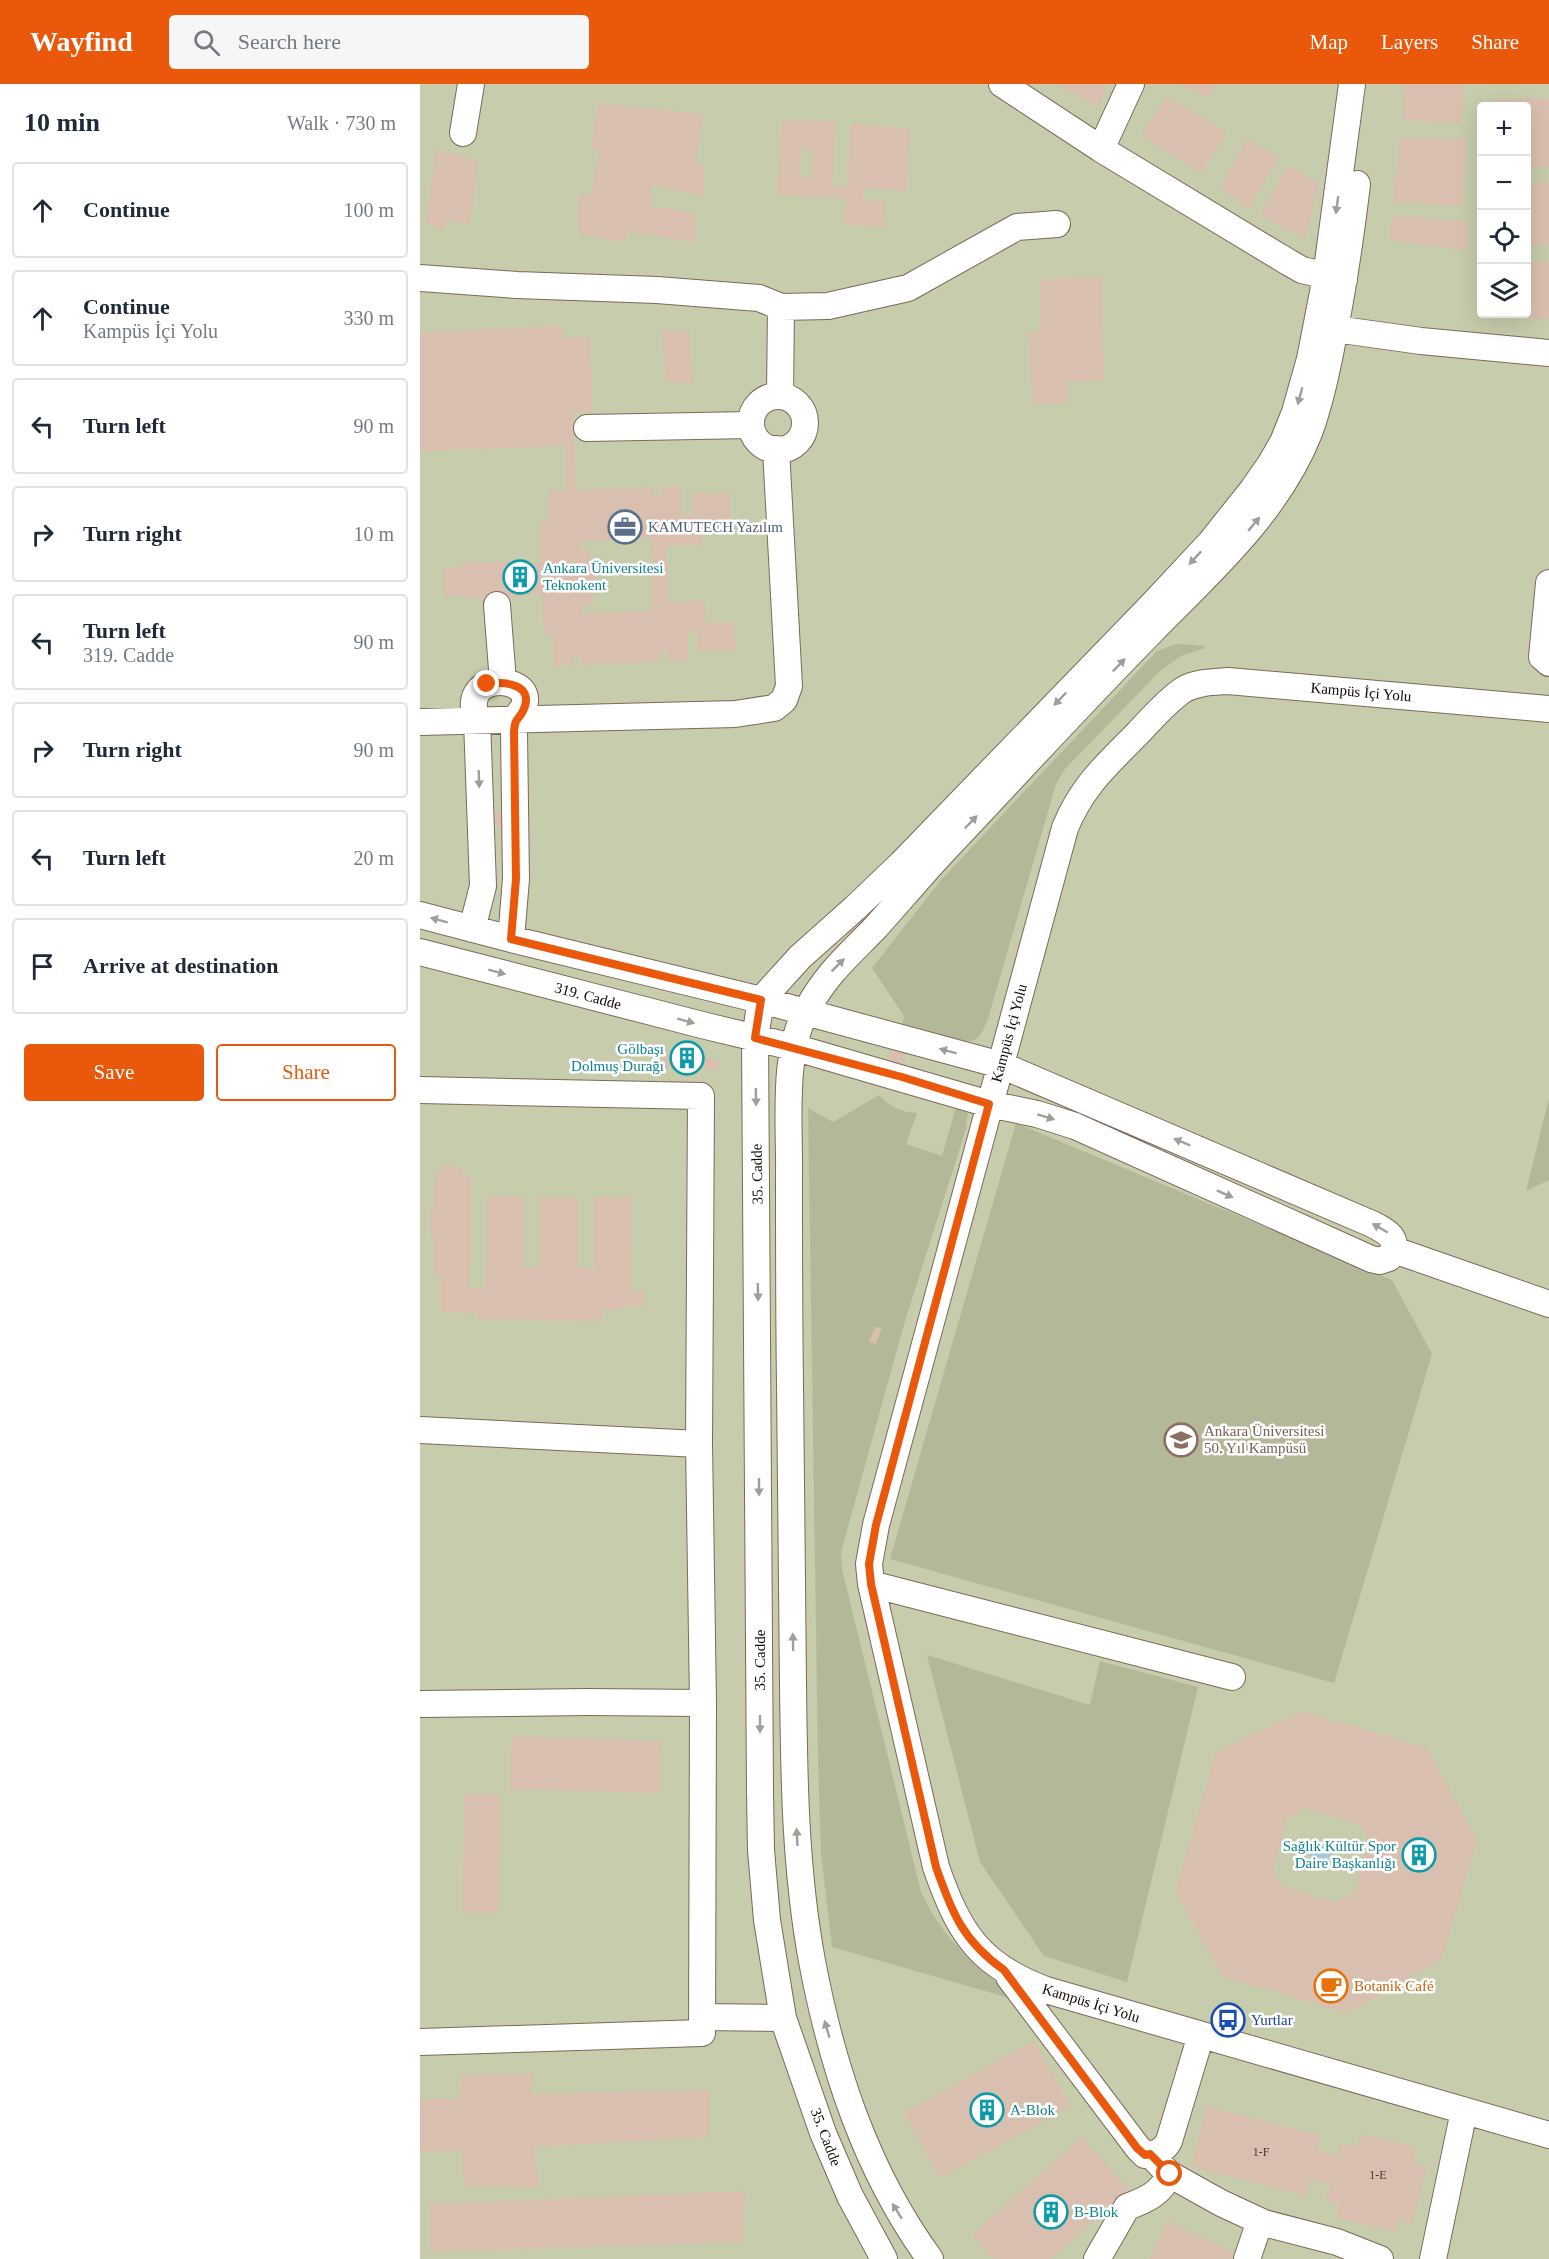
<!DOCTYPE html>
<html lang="en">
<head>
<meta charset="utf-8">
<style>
	:root { --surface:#fff; --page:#f6f6f7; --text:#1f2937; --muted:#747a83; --line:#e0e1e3; --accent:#ea580c }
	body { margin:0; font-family:"Times New Roman",serif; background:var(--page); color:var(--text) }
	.controls { position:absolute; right:18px; top:18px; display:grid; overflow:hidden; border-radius:6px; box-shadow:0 6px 24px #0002 }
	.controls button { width:54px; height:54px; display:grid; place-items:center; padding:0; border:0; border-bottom:2px solid var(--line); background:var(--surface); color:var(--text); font:30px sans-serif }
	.stop { position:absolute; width:18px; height:18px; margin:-14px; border:4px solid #ea580c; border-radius:50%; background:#fff }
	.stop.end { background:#ea580c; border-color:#fff; box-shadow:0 2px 6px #0008 }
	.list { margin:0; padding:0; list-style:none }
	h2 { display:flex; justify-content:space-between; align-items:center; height:78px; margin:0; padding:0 24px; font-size:26px }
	h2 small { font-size:20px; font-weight:400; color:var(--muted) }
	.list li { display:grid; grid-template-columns:39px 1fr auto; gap:18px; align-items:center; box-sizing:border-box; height:96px; margin:0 12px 12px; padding:0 12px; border:2px solid var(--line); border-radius:6px }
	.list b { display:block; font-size:22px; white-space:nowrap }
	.list p { margin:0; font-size:20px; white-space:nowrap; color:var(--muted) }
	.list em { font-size:20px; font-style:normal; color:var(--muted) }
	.actions { display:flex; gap:12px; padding:18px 24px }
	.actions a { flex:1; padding:14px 0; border:2px solid var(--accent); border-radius:6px; text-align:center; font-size:21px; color:var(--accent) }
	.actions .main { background:var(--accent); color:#fff }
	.icon { flex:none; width:33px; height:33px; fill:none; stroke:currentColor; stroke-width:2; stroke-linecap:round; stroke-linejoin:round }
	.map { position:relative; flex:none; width:1129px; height:2175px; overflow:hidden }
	header { display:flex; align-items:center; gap:36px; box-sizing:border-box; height:84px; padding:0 30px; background:var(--accent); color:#fff }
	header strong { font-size:28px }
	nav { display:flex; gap:33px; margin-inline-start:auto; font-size:21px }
	.search { width:420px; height:54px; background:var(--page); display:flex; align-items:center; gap:15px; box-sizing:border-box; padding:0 21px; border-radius:6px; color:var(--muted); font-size:22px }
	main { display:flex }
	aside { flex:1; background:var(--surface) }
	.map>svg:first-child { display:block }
	.green { fill:#c6ccac; fill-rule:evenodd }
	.forest { fill:#b3b998 }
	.water { fill:#a3cad8 }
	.building { fill:#d9bfb0; fill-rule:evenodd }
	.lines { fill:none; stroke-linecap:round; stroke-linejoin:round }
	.minor-casing { stroke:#7f685a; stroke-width:28 }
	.minor { stroke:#fff; stroke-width:26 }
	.oneway { fill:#a19d9b }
	.route { stroke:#ea580c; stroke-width:8 }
	.labels { text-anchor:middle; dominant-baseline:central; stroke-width:5; stroke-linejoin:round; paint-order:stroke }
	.number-label { font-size:12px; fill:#443730 }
	.service-label { font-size:15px; fill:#4e5e75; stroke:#fff; text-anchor:start }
	.culture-label { font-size:15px; fill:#0d838f; stroke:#fff; text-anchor:start }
	.street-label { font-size:15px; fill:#130a06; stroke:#fff }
	.education-label { font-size:15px; fill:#785e54; stroke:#fff; text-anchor:start }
	.food-label { font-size:15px; fill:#c56008; stroke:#fff; text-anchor:start }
	.transit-label { font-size:15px; fill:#164399; stroke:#fff; text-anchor:start }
</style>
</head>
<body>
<header>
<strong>Wayfind</strong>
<div class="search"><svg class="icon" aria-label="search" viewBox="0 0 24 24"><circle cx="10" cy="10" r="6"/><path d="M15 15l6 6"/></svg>Search here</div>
<nav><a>Map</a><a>Layers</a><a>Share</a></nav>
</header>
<main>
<aside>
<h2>10 min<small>Walk · 730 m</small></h2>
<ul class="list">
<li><svg class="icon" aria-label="ahead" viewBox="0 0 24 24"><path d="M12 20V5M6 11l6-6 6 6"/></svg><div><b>Continue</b></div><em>100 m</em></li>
<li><svg class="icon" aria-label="ahead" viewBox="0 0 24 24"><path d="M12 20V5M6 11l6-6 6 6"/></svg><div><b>Continue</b><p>Kampüs İçi Yolu</p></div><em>330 m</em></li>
<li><svg class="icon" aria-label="left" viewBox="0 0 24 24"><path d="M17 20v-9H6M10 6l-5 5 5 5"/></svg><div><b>Turn left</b></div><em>90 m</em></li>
<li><svg class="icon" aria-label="right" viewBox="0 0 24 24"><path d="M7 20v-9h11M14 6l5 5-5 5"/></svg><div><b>Turn right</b></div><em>10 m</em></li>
<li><svg class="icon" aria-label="left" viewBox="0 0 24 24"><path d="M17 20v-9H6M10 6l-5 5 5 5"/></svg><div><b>Turn left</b><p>319. Cadde</p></div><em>90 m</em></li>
<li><svg class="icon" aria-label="right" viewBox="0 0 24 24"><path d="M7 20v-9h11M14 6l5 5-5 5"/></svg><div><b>Turn right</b></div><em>90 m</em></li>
<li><svg class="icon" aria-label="left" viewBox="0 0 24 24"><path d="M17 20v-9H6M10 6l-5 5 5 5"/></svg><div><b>Turn left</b></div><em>20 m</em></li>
<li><svg class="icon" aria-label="arrive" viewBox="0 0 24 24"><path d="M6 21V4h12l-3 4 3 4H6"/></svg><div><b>Arrive at destination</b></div></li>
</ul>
<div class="actions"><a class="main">Save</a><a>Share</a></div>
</aside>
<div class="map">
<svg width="1129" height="2175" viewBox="0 0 1129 2175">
	<rect width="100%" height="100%" fill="#feeee4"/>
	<path class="green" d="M0 0H1129V2175H0ZM1062 22H1106V230H1062Z"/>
	<path class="forest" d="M757 560 786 562 783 565 763 571 740 587 645 685 636 700 568 935C565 941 562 951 556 955 543 962 497 950 481 947L484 932 452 884 521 796 737 567Z
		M459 1011C471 1023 480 1028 497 1029L486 1060 522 1072 536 1023 548 1026 546 1045 485 1237 421 1468 422 1485 501 1808C523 1857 560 1885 600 1917L412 1863 401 1770 398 1675 388 1024 413 1038Z
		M1129 1014V1096L1106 1107Z
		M596 1039 972 1196 1012 1270 914 1599 470 1475Z
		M507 1571 670 1621 680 1577 778 1603 707 1898 624 1872 560 1778Z"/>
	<path class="water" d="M894 1758 914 1763 908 1782 889 1776Z"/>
	<path class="building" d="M635 0H686L679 23Z
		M759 0H795L789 14Z
		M984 0H1044L1041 40 982 36Z
		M747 13 807 48 781 90 721 51Z
		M1076 15H1129V83L1106 84V22H1076Z
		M178 19 283 30 276 78 284 83V111L232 102 230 122 275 129 276 158 208 148 206 158 159 151V111L171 110 179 68 171 62Z
		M362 35 416 38 412 102 427 103 431 40 490 44 486 107 443 104V116L465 117 464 143 424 141 425 115 357 110ZM381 65 393 66 392 94 379 93Z
		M980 54 1047 55 1042 122 973 118Z
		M827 56 859 73 829 125 800 103Z
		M16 66 58 76 50 141 27 136 24 145 6 140Z
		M868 82 899 99 885 154 840 131Z
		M1129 98V161L1106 162V100Z
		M972 131 1048 138 1046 167 969 156Z
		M1106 178H1129V235L1076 232V230H1106Z
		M682 193 684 296 647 298 648 319 613 320 608 249 620 248V195Z
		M143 242 144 254 170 253 173 328 153 329 156 406 233 403V412H243L242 403 261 402 262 431 272 430V410L310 409 311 437 282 438V461L246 462 248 518 285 517V539L315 538 316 566 278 568 277 548H267L268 577H249V568H239L240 578 162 581V571L153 572V581L134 582 133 551H124L122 510 102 511V513L45 515V512H23L22 484 43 483V479L101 477V480L121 479 120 438 129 437 128 407 147 406 145 362 0 367V248ZM231 454 233 527 162 529V522L173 521 172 503H178V482L171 483 170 464 160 465 159 457Z
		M241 247H269L273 299 246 298Z
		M90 727V742H66L65 728Z
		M476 948 492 952 481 987 466 983Z
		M275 968 303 980 299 986 243 984 244 969Z
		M24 1081H34V1085H43V1092H51L50 1204H66L67 1112 104 1113 103 1183H120V1113H158V1184H174L175 1113H212L211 1206H224V1222H201V1226H183L182 1237 58 1236V1229L21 1228V1192H14V1155H11V1124H14L15 1087H24Z
		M455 1243 462 1244 456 1260 449 1258Z
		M883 1627 1007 1664 1057 1756 1022 1875 927 1929 803 1893 755 1808 796 1668ZM886 1724 941 1741 949 1758 934 1809 915 1818 862 1802 853 1785 867 1735Z
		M92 1652 241 1657 240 1709 90 1705Z
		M44 1710H80L79 1829H43Z
		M614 1957 651 2022 520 2094 484 2029Z
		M113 1989 111 2010 290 2006V2053L113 2063 120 2104 44 2103 42 2067 0 2068V2015L40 2014 42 1991Z
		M786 2022 901 2052 898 2066 917 2071 921 2059 937 2063 941 2050 997 2064 993 2079 1007 2082 992 2140 978 2136 975 2148 916 2134 919 2120 906 2117 910 2100 890 2095 886 2112 772 2083Z
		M662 2053 709 2106 631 2175H573L552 2151Z
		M325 2107 323 2158 10 2168 9 2120Z
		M748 2137 814 2169 811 2175H729Z"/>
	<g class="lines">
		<defs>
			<path id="minor" d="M582 0 681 65 868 178 882 186 924 196
				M43 49 51 0
				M681 65 711 0
				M0 194 97 201 237 206 339 214 361 223 360 312
				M361 223 408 222 488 204 597 143 637 140
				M899 241 915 245 1001 257 1129 269
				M331 339a27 27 0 1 1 54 0a27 27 0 1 1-54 0Z
				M167 344 331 341
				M1129 499 1122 573 1129 579
				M77 521 83 598
				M1129 625 808 597C794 598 776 598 763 606 747 617 733 633 720 647 688 680 663 700 645 744L456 1441 449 1480 451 1500 516 1783C539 1849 559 1881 626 1906L1129 2051
				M0 638 315 630 354 624 364 616 369 602 356 365
				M0 831 91 855 341 916 581 981 952 1140C968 1148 981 1155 969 1174L960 1177 951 1175 655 1042 617 1030 569 1020 373 963 282 941 0 868
				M52 845 63 802 57 636C39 590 102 590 105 614 106 624 100 627 96 634 94 638 94 644 94 648L96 795 91 855
				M0 1006 281 1012 279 1360 283 1619 282 1949 0 1958
				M974 1166 1129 1220
				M0 1346 279 1360
				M451 1500 812 1593
				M0 1620 168 1618 283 1619
				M589 1893 718 2064 725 2071C736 2070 744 2067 749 2057L781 1951
				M282 1933 363 1934
				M731 2071 749 2090 801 2119 844 2139 917 2158 960 2175
				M464 2175 430 2112 403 2049 363 1934 347 1836 341 1766 340 1707 335 954 341 916 380 873 435 824 481 780 731 522 790 459 833 405 851 379 863 358 875 328 890 275 906 193 932 0
				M510 2175C446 2087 412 1983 392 1877 375 1785 374 1693 373 1600 372 1500 371 1400 370 1300 369 1231 369 1161 369 1092 370 1039 361 968 389 922 408 888 430 870 456 843 482 814 506 785 533 757 599 687 664 616 732 547 791 487 857 429 889 349 901 317 908 282 914 249 924 199 931 150 937 100
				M677 2175 707 2123C726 2116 742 2109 749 2090
				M827 2175 840 2137
				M1013 2175 1044 2027"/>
		</defs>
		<use href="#minor" class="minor-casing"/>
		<use href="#minor" class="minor"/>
	</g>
	<defs><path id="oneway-solid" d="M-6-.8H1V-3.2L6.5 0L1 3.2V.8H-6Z" transform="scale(1.5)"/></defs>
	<g class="oneway">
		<use href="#oneway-solid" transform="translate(917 121) rotate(98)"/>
		<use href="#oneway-solid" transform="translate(880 312) rotate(105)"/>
		<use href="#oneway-solid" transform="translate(834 440) rotate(-50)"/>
		<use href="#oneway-solid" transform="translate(775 474) rotate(133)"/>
		<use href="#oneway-solid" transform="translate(699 581) rotate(-46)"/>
		<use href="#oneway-solid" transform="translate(640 615) rotate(134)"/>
		<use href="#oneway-solid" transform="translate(59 695) rotate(88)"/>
		<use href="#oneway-solid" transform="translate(551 738) rotate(-46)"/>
		<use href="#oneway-solid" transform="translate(19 836) rotate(-165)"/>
		<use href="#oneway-solid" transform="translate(418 881) rotate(-45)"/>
		<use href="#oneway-solid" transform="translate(77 888) rotate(15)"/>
		<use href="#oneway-solid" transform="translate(266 937) rotate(15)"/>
		<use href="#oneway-solid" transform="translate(528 967) rotate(-165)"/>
		<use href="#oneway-solid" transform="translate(336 1013) rotate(89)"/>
		<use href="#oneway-solid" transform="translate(626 1033) rotate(17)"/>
		<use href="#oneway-solid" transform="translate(762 1058) rotate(-157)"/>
		<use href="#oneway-solid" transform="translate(805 1110) rotate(24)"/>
		<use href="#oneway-solid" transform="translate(960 1144) rotate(-150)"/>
		<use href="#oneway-solid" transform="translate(338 1208) rotate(89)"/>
		<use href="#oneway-solid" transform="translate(339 1403) rotate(90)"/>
		<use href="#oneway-solid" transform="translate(373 1558) rotate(-91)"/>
		<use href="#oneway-solid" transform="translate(340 1640) rotate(90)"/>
		<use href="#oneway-solid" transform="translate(377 1753) rotate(-93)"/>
		<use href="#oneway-solid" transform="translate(407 1945) rotate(-106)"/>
		<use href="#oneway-solid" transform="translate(477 2127) rotate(-122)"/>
	</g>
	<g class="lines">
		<path class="route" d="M67 600C84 597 116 600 103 627 98 637 95 633 94 648L96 795 91 855 341 916 335 954 482 993 569 1020 456 1441 449 1480 451 1500 516 1783C532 1829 543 1857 584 1886L717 2064 725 2071 730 2070 750 2090"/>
	</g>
	<defs>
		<symbol id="office-ring" viewBox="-11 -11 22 22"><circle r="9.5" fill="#fff" stroke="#5c6f8a" stroke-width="1.5"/><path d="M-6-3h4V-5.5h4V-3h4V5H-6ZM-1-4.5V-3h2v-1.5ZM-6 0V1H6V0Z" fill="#5c6f8a"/></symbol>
		<symbol id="building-ring" viewBox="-11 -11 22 22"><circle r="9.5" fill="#fff" stroke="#0f9aa8" stroke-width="1.5"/><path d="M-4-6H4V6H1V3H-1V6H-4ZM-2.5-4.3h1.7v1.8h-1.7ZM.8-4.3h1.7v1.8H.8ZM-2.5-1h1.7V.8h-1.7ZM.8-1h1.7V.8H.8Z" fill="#0f9aa8"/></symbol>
		<symbol id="university-ring" viewBox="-11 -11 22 22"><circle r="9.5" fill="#fff" stroke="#8d6e63" stroke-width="1.5"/><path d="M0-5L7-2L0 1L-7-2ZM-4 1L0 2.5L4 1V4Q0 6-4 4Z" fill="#8d6e63"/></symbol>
		<symbol id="cafe-ring" viewBox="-11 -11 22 22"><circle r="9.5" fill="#fff" stroke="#e8710a" stroke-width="1.5"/><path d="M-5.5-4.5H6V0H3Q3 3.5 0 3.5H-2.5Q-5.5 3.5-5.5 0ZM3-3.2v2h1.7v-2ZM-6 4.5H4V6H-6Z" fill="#e8710a"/></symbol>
		<symbol id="bus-ring" viewBox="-11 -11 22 22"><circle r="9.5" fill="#fff" stroke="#1a4fb4" stroke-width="1.5"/><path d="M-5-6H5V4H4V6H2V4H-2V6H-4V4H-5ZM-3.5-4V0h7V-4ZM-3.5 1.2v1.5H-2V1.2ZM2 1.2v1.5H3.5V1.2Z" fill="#1a4fb4"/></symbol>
	</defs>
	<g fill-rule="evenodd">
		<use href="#office-ring" x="186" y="424" width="38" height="38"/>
		<use href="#building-ring" x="81" y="474" width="38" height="38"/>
		<use href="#building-ring" x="248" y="955" width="38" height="38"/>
		<use href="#university-ring" x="742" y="1337" width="38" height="38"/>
		<use href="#building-ring" x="980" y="1752" width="38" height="38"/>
		<use href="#cafe-ring" x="892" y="1883" width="38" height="38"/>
		<use href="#bus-ring" x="789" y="1917" width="38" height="38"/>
		<use href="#building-ring" x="548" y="2007" width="38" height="38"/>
		<use href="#building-ring" x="612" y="2109" width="38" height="38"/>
	</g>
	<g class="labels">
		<g class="number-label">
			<text x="841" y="2068">1-F</text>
			<text x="958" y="2091">1-E</text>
		</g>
		<g class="service-label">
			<text x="228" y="443">KAMUTECH Yazılım</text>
		</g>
		<g class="culture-label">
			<text x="123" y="484">Ankara Üniversitesi<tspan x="123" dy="17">Teknokent</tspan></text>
			<text x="244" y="965" text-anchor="end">Gölbaşı<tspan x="244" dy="17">Dolmuş Durağı</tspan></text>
			<text x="976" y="1762" text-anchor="end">Sağlık Kültür Spor<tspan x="976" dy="17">Daire Başkanlığı</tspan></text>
			<text x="590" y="2026">A-Blok</text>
			<text x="654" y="2128">B-Blok</text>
		</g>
		<g class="street-label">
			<text transform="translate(941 608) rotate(5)">Kampüs İçi Yolu</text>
			<text transform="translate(168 912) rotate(15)">319. Cadde</text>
			<text transform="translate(589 949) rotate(-75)">Kampüs İçi Yolu</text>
			<text transform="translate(337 1090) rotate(-91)">35. Cadde</text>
			<text transform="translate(340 1576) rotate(-90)">35. Cadde</text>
			<text transform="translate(671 1919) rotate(17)">Kampüs İçi Yolu</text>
			<text transform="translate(406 2053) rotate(69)">35. Cadde</text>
		</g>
		<g class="education-label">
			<text x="784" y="1347">Ankara Üniversitesi<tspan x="784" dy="17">50. Yıl Kampüsü</tspan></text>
		</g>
		<g class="food-label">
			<text x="934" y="1902">Botanik Café</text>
		</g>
		<g class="transit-label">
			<text x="831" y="1936">Yurtlar</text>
		</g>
	</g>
</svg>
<div class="controls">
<button>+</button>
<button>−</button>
<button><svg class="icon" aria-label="locate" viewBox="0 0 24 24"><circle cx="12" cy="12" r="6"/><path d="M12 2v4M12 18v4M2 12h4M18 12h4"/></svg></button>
<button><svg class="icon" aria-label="layers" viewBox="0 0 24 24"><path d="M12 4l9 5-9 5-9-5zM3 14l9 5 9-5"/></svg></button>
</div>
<div class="stop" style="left:750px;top:2090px"></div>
<div class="stop end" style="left:67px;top:600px"></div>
</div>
</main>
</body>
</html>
